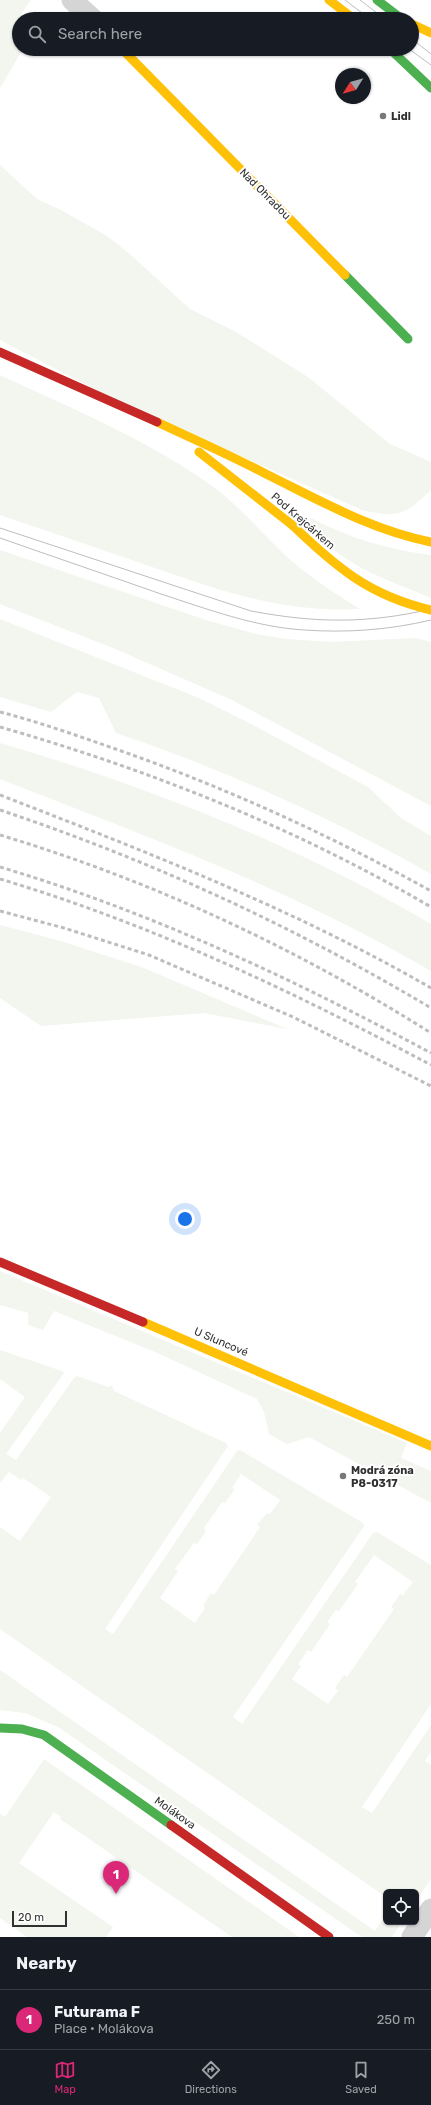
<!DOCTYPE html>
<html lang="en">
<head>
<meta charset="utf-8">
<style>
	:root { --surface:#171b24; --page:#242831; --text:#f1f3f6; --muted:#9ea1a6; --line:#363941; --accent:#db2777 }
	body { margin:0; font-family:Rubik,sans-serif; background:var(--page); color:var(--text) }
	.controls { position:absolute; right:12px; bottom:12px; display:grid; overflow:hidden; border-radius:6px; box-shadow:0 1px 3px #0004 }
	.controls button { width:36px; height:36px; display:grid; place-items:center; padding:0; border:0; border-bottom:1px solid var(--line); background:var(--surface); color:var(--text); font:20px sans-serif }
	.compass { position:absolute; left:335px; top:68px; width:36px; height:36px; border-radius:50%; background:var(--surface); box-shadow:0 1px 3px #0004; rotate:233deg }
	.scale { position:absolute; left:12px; bottom:10px; width:55px; box-sizing:border-box; padding-left:4px; border:2px solid #313131; border-top:0; font-size:11px; line-height:14px; white-space:nowrap; color:#313131; -webkit-text-stroke:3px #fff; paint-order:stroke }
	.you { position:absolute; left:185px; top:1219px; width:14px; height:14px; margin:-10px; border:3px solid #fff; border-radius:50%; background:#1a73e8; box-shadow:0 0 0 6px #1a73e833 }
	.badge { display:grid; place-items:center; width:26px; height:26px; border-radius:50%; background:var(--accent); color:#fff; font-size:13px; font-weight:700 }
	.pin { position:absolute; translate:-50% -33px; filter:drop-shadow(0 1px 2px #0008) }
	.pin::after { content:''; position:absolute; top:21px; width:14px; height:12px; background:inherit; clip-path:polygon(0 0,100% 0,50% 100%) }
	.list { margin:0; padding:0; list-style:none }
	h2 { display:flex; justify-content:space-between; align-items:center; height:52px; margin:0; padding:0 16px; font-size:17px }
	h2 small { font-size:13px; font-weight:400; color:var(--muted) }
	.list li { display:grid; grid-template-columns:26px 1fr auto; gap:12px; align-items:center; box-sizing:border-box; height:60px; padding:0 16px; border-top:1px solid var(--line) }
	.list b { display:block; font-size:15px; white-space:nowrap }
	.list p { margin:0; font-size:13px; white-space:nowrap; color:var(--muted) }
	.list em { font-size:13px; font-style:normal; color:var(--muted) }
	.icon { flex:none; width:22px; height:22px; fill:none; stroke:currentColor; stroke-width:2; stroke-linecap:round; stroke-linejoin:round }
	.map { position:relative; flex:none; width:431px; height:1937px; overflow:hidden }
	.search { position:absolute; background:var(--surface); box-shadow:0 1px 3px #0004; left:12px; right:12px; top:12px; height:44px; display:flex; align-items:center; gap:10px; box-sizing:border-box; padding:0 14px; border-radius:22px; color:var(--muted); font-size:15px }
	.sheet { height:112px; background:var(--surface) }
	nav { display:flex; justify-content:space-around; align-items:center; box-sizing:border-box; height:56px; border-top:1px solid var(--line); background:var(--surface); font-size:11px; color:var(--muted) }
	nav a { display:grid; justify-items:center; gap:2px }
	nav .on { color:var(--accent) }
	.map>svg:first-child { display:block }
	.green { fill:#f2f6ee; fill-rule:evenodd }
	.lines { fill:none; stroke-linecap:round; stroke-linejoin:round }
	.street { stroke:#d5d5d5; stroke-width:21 }
	.fast { stroke:#4caf50; stroke-width:9 }
	.slow { stroke:#ffc107; stroke-width:9 }
	.jam { stroke:#c62828; stroke-width:9 }
	.tram { stroke:#bdbdbd; stroke-width:1 }
	.rail { stroke:#bdbdbd; stroke-width:3; stroke-dasharray:4 3; stroke-linecap:butt }
	.slow-bridge { stroke:#ffc107; stroke-width:9 }
	.poi-dot { fill:#797979; stroke:#fff; stroke-width:1.5 }
	.labels { text-anchor:middle; dominant-baseline:central; stroke-width:4; stroke-linejoin:round; paint-order:stroke }
	.poi-label { font-size:11px; font-weight:bold; fill:#313131; stroke:#fff; text-anchor:start }
	.street-label { font-size:11px; fill:#313131; stroke:#fff }
</style>
</head>
<body>
<div class="map">
<svg width="431" height="1937" viewBox="0 0 431 1937">
	<rect width="100%" height="100%" fill="#fff"/>
	<path class="green" d="M0 0H31L21 14 28 19H19V49H23L0 88Z
		M0 165 37 199 61 210 107 236 131 255 190 309 236 332 308 377 390 444 431 462V490C404 516 398 518 362 510L117 401 0 340Z
		M0 375C71 408 153 442 216 489 242 509 263 534 286 556 308 576 334 593 360 609 283 613 224 592 152 567 102 550 51 532 0 515Z
		M311 518C349 538 389 550 431 555V598C381 577 343 566 306 524Z
		M0 550 206 620 256 634 287 639 331 642 416 638 431 642V806L232 700 113 648 0 604Z
		M0 619 199 698 253 725 368 787 401 818 431 836V874C330 817 225 770 116 733L99 698 77 692 51 712 0 697Z
		M0 743C150 787 296 845 431 924V971C295 891 146 836 0 779Z
		M0 925 61 941 144 968 287 1029 204 1013 41 1026 0 998Z
		M0 1271 407 1443 401 1458 431 1471V1503L309 1437 287 1444 269 1434 264 1412 257 1399 155 1352 54 1311 43 1330 28 1325V1313L0 1305Z
		M0 1350 62 1371 64 1373 6 1454 16 1460 74 1378 77 1376 108 1387 112 1386 114 1391 226 1443 228 1446 105 1629 113 1634 237 1451 240 1450 363 1523 364 1526 233 1717 242 1724 373 1533 377 1532 431 1565V1704L362 1807 372 1813 431 1725V1752L425 1761 431 1765V1879L416 1901V1892H386V1897L0 1629V1527L20 1541 51 1497 23 1478 21 1480 9 1472 0 1483V1433L25 1397 0 1379ZM241 1474 280 1500 270 1514 267 1513 257 1525 260 1527 214 1595 211 1593 203 1606 205 1608 195 1623 160 1598 178 1571 175 1569 194 1543 197 1544 206 1531 204 1528 222 1502 225 1503 235 1489 232 1488ZM374 1555 413 1582 403 1595 400 1594 391 1607 394 1609 347 1677 344 1675 335 1688 338 1691 328 1704 292 1679 301 1666 298 1664 308 1650 311 1652 330 1624 327 1622 336 1610 339 1611 358 1584 355 1582Z
		M0 1670 375 1931 386 1915V1922H402L392 1937H362L58 1727 25 1713 0 1710Z
		M44 1759 299 1937H232L60 1819 61 1817 54 1812 19 1863 113 1927 106 1937H27L0 1918V1814L5 1817Z"/>
	<g class="lines">
		<path class="street" d="M72 0 93 19
			M412 1937 431 1909"/>
		<path class="fast" d="M377 0 402 19
			M390 49 431 88
			M345 275 408 339
			M0 1728 22 1729 44 1735 171 1825"/>
		<path class="slow" d="M329 0 354 19
			M412 24 431 33
			M122 49 345 275
			M157 422C193 439 230 455 266 474 321 501 371 530 431 542
			M199 452 291 524
			M143 1322 431 1446"/>
		<path class="jam" d="M0 352 157 422
			M0 1262 143 1322
			M171 1825 329 1937"/>
		<path class="tram" d="M345 0 370 19
			M360 0 385 19
			M412 39 431 54
			M409 49 431 65
			M0 528 251 611C315 623 367 624 431 609
			M0 538C54 557 107 575 161 594 207 609 255 627 304 630 347 633 389 630 431 620"/>
		<path class="rail" d="M0 712C35 721 70 733 104 745 218 784 326 833 431 891
			M0 727C150 770 296 828 431 907
			M0 795C147 852 294 909 431 988
			M0 810C150 860 295 927 431 1008
			M0 835C153 881 296 948 431 1033
			M0 867C151 912 293 979 431 1053
			M0 879C151 924 292 991 431 1065
			M0 911 64 928 149 955 293 1017 431 1086"/>
		<path class="slow-bridge" d="M291 524C337 567 367 595 431 610"/>
	</g>
	<g class="poi-dot">
		<circle cx="383" cy="116" r="4"/>
		<circle cx="343" cy="1476" r="4"/>
	</g>
	<g class="labels">
		<g class="poi-label">
			<text x="391" y="116">Lidl</text>
			<text x="351" y="1470">Modrá zóna<tspan x="351" dy="13">P8-0317</tspan></text>
		</g>
		<g class="street-label">
			<text transform="translate(265 194) rotate(45)">Nad Ohradou</text>
			<text transform="translate(303 521) rotate(41)">Pod Krejcárkem</text>
			<text transform="translate(221 1342) rotate(23)">U Sluncové</text>
			<text transform="translate(175 1813) rotate(35)">Molákova</text>
		</g>
	</g>
</svg>
<div class="controls">
<button><svg class="icon" aria-label="locate" viewBox="0 0 24 24"><circle cx="12" cy="12" r="6"/><path d="M12 2v4M12 18v4M2 12h4M18 12h4"/></svg></button>
</div>
<svg class="compass" viewBox="-18 -18 36 36"><path d="M0-13l5 13h-10z" fill="#e53935"/><path d="M0 13l5-13h-10z" fill="#9ea1a6"/></svg>
<div class="scale">20 m</div>
<div class="you"></div>
<div class="pin badge" style="left:116px;top:1894px">1</div>
<div class="search"><svg class="icon" aria-label="search" viewBox="0 0 24 24"><circle cx="10" cy="10" r="6"/><path d="M15 15l6 6"/></svg>Search here</div>
</div>
<section class="sheet">
<h2>Nearby<small></small></h2>
<ul class="list">
<li><span class="badge">1</span><div><b>Futurama F</b><p>Place · Molákova</p></div><em>250 m</em></li>
</ul>
</section>
<nav>
<a class="on"><svg class="icon" aria-label="map" viewBox="0 0 24 24"><path d="M3 6l6-2 6 2 6-2v14l-6 2-6-2-6 2zM9 4v14M15 6v14"/></svg>Map</a>
<a><svg class="icon" aria-label="directions" viewBox="0 0 24 24"><path d="M12 3l9 9-9 9-9-9zM9 14v-3h6M13 9l2 2-2 2"/></svg>Directions</a>
<a><svg class="icon" aria-label="saved" viewBox="0 0 24 24"><path d="M7 4h10v16l-5-4-5 4z"/></svg>Saved</a>
</nav>
</body>
</html>
